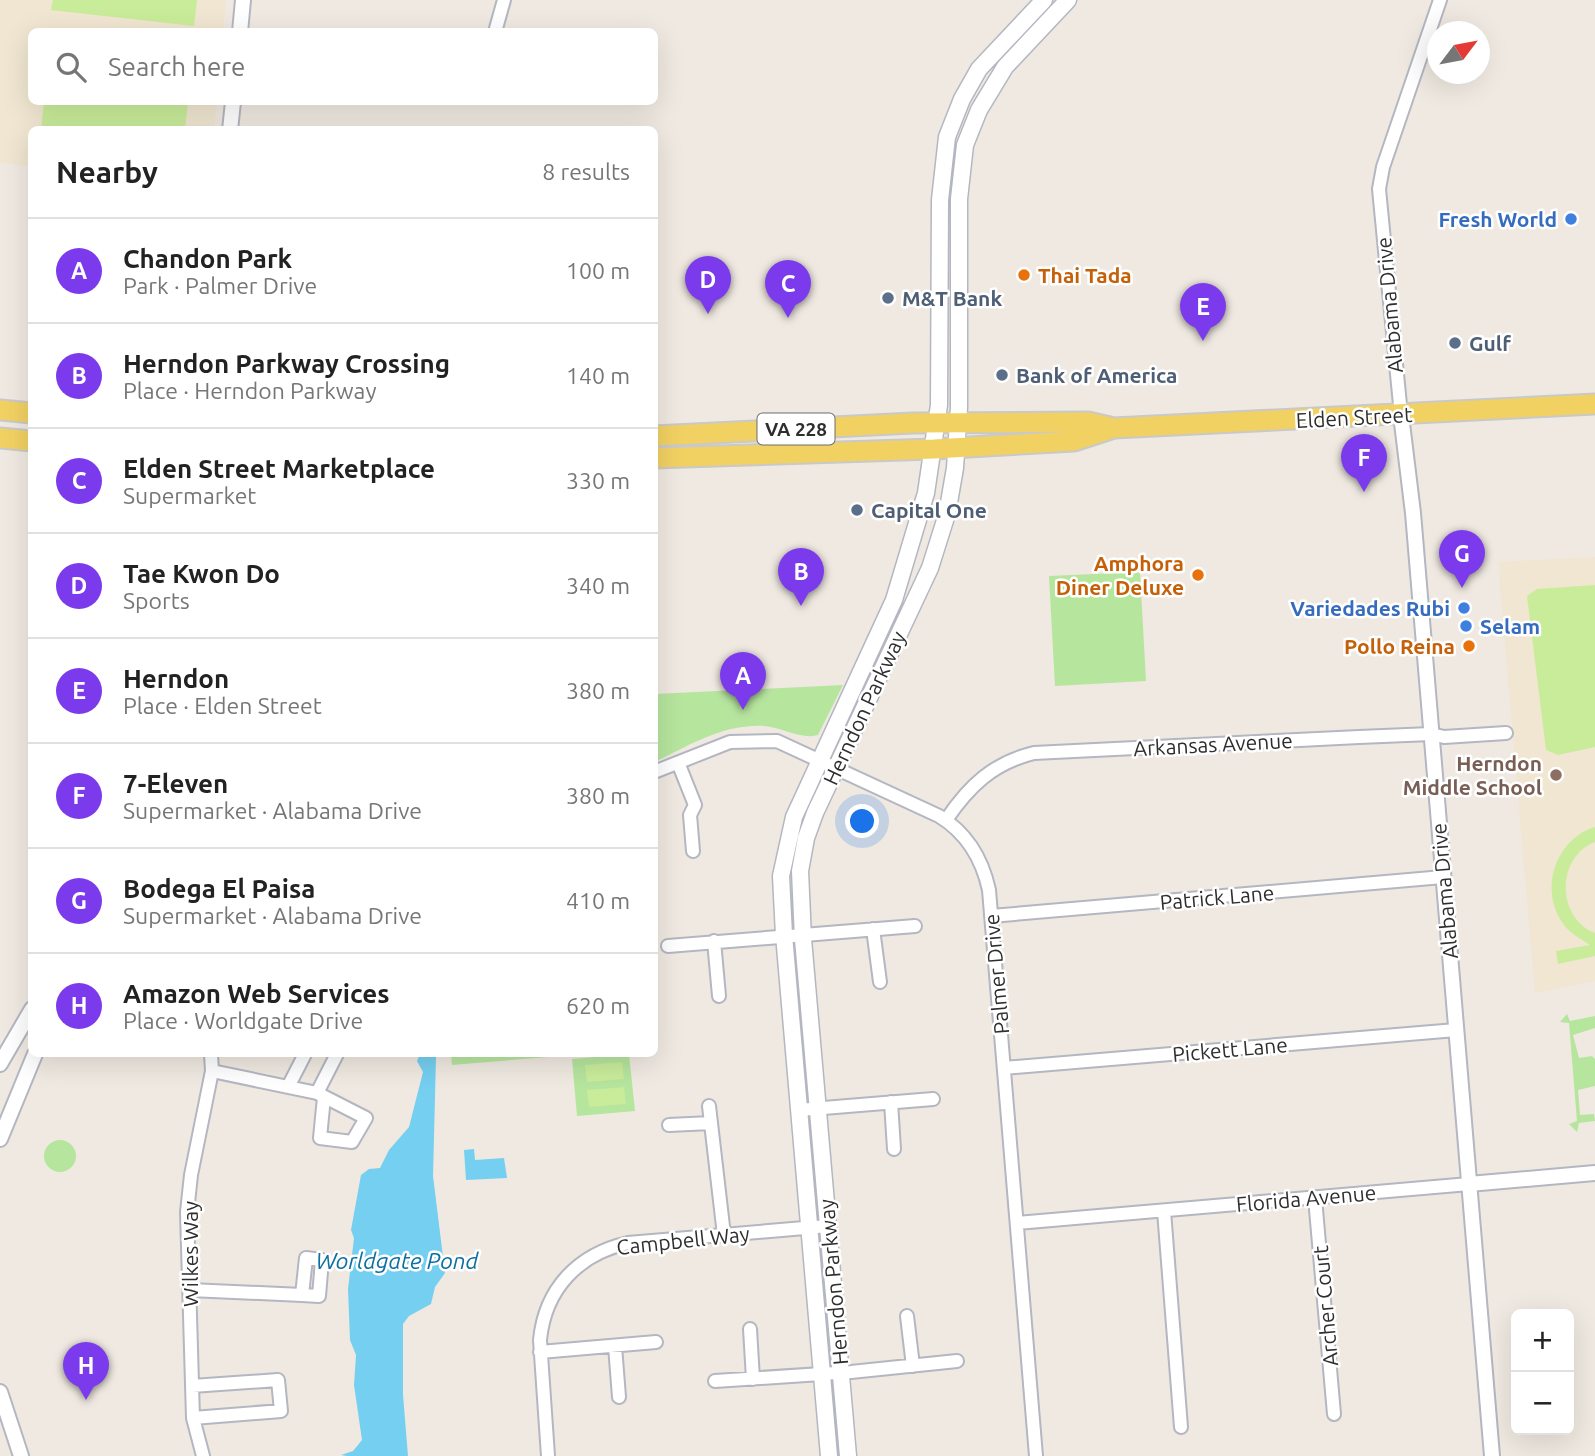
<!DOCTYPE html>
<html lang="en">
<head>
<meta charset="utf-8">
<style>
	:root { --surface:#fff; --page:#f6f6f6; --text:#222; --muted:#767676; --line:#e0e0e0; --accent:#7c3aed }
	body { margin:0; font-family:Ubuntu,sans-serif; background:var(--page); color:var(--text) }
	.controls { position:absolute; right:21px; bottom:21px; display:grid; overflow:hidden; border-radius:10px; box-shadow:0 7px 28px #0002 }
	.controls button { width:63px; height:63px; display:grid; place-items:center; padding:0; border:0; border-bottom:2px solid var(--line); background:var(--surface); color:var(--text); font:35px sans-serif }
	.compass { position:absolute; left:1427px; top:21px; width:63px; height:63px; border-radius:50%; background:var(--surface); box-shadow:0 7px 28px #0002; rotate:58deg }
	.you { position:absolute; left:863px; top:822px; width:24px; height:24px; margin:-18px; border:5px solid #fff; border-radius:50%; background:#1a73e8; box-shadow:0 0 0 10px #1a73e833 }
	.badge { display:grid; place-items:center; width:46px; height:46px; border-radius:50%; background:var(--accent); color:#fff; font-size:23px; font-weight:700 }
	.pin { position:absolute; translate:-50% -58px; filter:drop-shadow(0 2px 4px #0008) }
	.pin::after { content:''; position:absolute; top:37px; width:24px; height:21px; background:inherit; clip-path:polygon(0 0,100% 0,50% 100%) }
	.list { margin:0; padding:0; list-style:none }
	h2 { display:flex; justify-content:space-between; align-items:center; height:91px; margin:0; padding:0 28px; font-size:30px }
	h2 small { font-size:23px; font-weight:400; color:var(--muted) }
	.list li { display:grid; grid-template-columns:46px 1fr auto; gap:21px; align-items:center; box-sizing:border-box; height:105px; padding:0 28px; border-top:2px solid var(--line) }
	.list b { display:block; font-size:26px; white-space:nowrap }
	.list p { margin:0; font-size:23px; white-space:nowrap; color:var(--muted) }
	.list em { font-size:23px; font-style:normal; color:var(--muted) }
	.icon { flex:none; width:38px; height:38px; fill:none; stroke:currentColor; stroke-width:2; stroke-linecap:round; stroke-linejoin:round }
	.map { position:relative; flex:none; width:1595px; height:1456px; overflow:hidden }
	.search { position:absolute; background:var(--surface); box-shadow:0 7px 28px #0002; left:28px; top:28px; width:630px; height:77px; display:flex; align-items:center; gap:18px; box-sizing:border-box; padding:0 24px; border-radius:10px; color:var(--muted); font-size:26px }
	.panel { position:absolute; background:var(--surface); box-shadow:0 7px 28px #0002; left:28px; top:126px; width:630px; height:931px; border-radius:10px }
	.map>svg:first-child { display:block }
	.education { fill:#f0e6d1 }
	.green { fill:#b6e59e }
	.pitch { fill:#c9ec9a }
	.water { fill:#75cff0 }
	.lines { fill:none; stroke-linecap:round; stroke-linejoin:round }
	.minor-casing { stroke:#b4b7c1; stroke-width:16 }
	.tertiary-casing { stroke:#b4b7c1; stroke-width:18 }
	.secondary-casing { stroke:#b4b7c1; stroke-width:19 }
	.primary-casing { stroke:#c9c9c9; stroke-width:23 }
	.minor { stroke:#fff; stroke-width:12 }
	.tertiary { stroke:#fff; stroke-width:14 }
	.secondary { stroke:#fff; stroke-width:16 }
	.primary { stroke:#f2d163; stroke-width:19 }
	.shop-dot { fill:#3f7fe0; stroke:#fff; stroke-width:2.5 }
	.food-dot { fill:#e8710a; stroke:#fff; stroke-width:2.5 }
	.service-dot { fill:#5c6f8a; stroke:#fff; stroke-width:2.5 }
	.education-dot { fill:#8d6e63; stroke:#fff; stroke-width:2.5 }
	.labels { text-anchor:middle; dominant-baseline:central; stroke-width:5; stroke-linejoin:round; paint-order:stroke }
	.shield { fill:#fff; stroke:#6d6d6d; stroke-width:2 }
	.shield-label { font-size:19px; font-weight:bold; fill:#2e2e2e }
	.shop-label { font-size:21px; font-weight:bold; fill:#366cbe; stroke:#fff; text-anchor:end }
	.food-label { font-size:21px; font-weight:bold; fill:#c56008; stroke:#fff; text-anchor:end }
	.service-label { font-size:21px; font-weight:bold; fill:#4e5e75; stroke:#fff; text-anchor:start }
	.street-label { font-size:21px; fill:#2e2e2e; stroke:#fff }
	.education-label { font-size:21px; font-weight:bold; fill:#785e54; stroke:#fff; text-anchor:end }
	.water-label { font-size:23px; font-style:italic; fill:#0d6fa3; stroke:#fff }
</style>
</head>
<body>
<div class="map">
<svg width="1595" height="1456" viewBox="0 0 1595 1456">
	<rect width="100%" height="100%" fill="#efe9e1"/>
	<path class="education" d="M0 0H226L223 31 32 32V102H217L214 129 32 130 31 166 0 163Z
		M1595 557V981L1535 993 1498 562Z"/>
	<path class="green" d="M1140 572 1146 681 1055 686 1049 576Z
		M843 685 818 735C802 740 781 727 764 726 723 724 690 745 655 762V694Z
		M1567 1014 1570 1021 1595 1016V1028L1573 1035 1579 1058 1592 1056 1595 1059V1086L1578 1090 1580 1115 1594 1114 1595 1121 1579 1123 1577 1132 1569 1124 1577 1121 1569 1023 1560 1022Z
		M451 1054H584L452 1065Z
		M629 1054 635 1111 577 1116 572 1059Z
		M44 1156a16 16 0 1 1 32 0a16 16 0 1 1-32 0Z"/>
	<path class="pitch" d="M53 0H197L194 26 51 10Z
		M44 102H188L185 129H41Z
		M1595 585V747L1558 755 1546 750 1527 596 1537 589Z
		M1595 827V842C1556 857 1556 918 1595 933V956L1558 964 1556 951 1590 945C1581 939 1571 934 1564 925 1538 891 1555 839 1595 827Z
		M622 1062 624 1079 587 1082 585 1065Z
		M624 1087 626 1104 589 1107 587 1090Z"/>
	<path class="water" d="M420 1054H434L436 1057 433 1176 445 1273 435 1287 431 1304 409 1316 403 1324V1395L408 1456H347L341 1455 353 1451 362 1440 354 1385 356 1355 350 1340 348 1289 354 1238 351 1230 361 1175 369 1169 380 1168 389 1150 409 1127 423 1072 417 1061Z
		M474 1149 475 1160 504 1158 507 1178 466 1180 464 1150Z"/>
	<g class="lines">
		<defs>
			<path id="minor" d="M495 32 504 0
				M1401 415 1379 189 1383 167 1440 0
				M679 765 695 805 690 815 693 851
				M654 772 730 742 777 741 939 816C967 833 982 858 989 890L1036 1456
				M946 820C969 786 993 763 1034 753L1359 737 1431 734 1444 737 1506 733
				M991 916 1443 877
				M873 929 880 982
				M714 941 719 996
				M668 946 915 926
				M1004 1068 1456 1030
				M212 1071 317 1093 366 1118 352 1142 320 1138 324 1097
				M288 1087 305 1054
				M317 1093 337 1054
				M891 1102 894 1149
				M709 1106 724 1235
				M799 1110 933 1099
				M669 1125 711 1123
				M1315 1198 1334 1414
				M1164 1211 1181 1427
				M1017 1223 1469 1184
				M190 1290 302 1295 319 1296 322 1260 306 1258 302 1295
				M907 1316 913 1366
				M750 1329 753 1379
				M615 1346 619 1397
				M540 1352 656 1342
				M715 1381 851 1372 957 1361
				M192 1386 278 1380 281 1411 193 1418
				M203 1456 193 1418 187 1212 191 1175 212 1071 211 1054
				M548 1456 540 1340C545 1289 578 1254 628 1243L828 1226"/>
			<path id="tertiary" d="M240 32 243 0
				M230 130 233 102
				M1401 415 1413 513 1492 1456
				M0 1064 32 1009
				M0 1139 35 1054
				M1469 1184 1595 1173
				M0 1392 21 1456"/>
			<path id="secondary" d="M829 1456 784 935 781 876 794 817 894 600 926 493 939 405 940 200 947 137 962 99 979 69 1044 0
				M848 1456 803 939 800 871 806 838 815 813 930 568 947 514 955 468 959 407V199L965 145 979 110 1005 67 1068 0"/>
			<path id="primary" d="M0 410 32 413
				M654 436 913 423 1088 422 1114 428 1595 404
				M0 438 32 441
				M654 458 934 449 1074 441 1114 428"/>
		</defs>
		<use href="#minor" class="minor-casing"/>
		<use href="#tertiary" class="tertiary-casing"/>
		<use href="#secondary" class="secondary-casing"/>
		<use href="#primary" class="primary-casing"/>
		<use href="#minor" class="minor"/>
		<use href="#tertiary" class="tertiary"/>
		<use href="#secondary" class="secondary"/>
		<use href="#primary" class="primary"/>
	</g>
	<g class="shop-dot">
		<circle cx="1571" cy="219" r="7"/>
		<circle cx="1464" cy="608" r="7"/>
		<circle cx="1466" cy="626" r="7"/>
	</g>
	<g class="food-dot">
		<circle cx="1024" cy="275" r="7"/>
		<circle cx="1198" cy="575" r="7"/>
		<circle cx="1469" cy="646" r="7"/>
	</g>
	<g class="service-dot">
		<circle cx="888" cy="298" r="7"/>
		<circle cx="1455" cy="343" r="7"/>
		<circle cx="1002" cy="375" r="7"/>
		<circle cx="857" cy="510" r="7"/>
	</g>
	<circle class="education-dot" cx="1556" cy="775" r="7"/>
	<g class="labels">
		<rect class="shield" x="757.5" y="413.5" width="77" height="31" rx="5"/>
		<g class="shield-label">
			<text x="796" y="429">VA 228</text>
		</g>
		<g class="shop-label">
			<text x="1557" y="219">Fresh World</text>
			<text x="1450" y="608">Variedades Rubi</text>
			<text x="1480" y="626" text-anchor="start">Selam</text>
		</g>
		<g class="food-label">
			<text x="1038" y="275" text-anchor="start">Thai Tada</text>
			<text x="1184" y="563">Amphora<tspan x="1184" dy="24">Diner Deluxe</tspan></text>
			<text x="1455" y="646">Pollo Reina</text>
		</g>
		<g class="service-label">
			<text x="902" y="298">M&amp;T Bank</text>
			<text x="1469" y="343">Gulf</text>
			<text x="1016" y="375">Bank of America</text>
			<text x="871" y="510">Capital One</text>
		</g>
		<g class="street-label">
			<text transform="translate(1389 305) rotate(-95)">Alabama Drive</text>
			<text transform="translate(1354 417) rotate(-3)">Elden Street</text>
			<text transform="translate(864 708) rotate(-65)">Herndon Parkway</text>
			<text transform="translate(1213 744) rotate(-3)">Arkansas Avenue</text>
			<text transform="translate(1444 891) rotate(-95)">Alabama Drive</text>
			<text transform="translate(1217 897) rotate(-5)">Patrick Lane</text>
			<text transform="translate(996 974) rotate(-95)">Palmer Drive</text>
			<text transform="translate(1230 1049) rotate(-5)">Pickett Lane</text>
			<text transform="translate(1306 1198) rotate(-5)">Florida Avenue</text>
			<text transform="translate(683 1240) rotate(-6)">Campbell Way</text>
			<text transform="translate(190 1254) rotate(-90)">Wilkes Way</text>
			<text transform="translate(833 1282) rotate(-95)">Herndon Parkway</text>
			<text transform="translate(1325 1306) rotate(-95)">Archer Court</text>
		</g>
		<g class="education-label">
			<text x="1542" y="763">Herndon<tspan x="1542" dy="24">Middle School</tspan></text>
		</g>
		<g class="water-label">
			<text x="397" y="1260">Worldgate Pond</text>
		</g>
	</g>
</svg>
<div class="controls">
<button>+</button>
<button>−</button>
</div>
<svg class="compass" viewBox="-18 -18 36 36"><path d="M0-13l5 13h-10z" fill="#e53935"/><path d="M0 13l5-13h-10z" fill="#767676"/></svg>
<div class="you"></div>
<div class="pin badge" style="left:743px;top:710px">A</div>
<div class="pin badge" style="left:801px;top:606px">B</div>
<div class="pin badge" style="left:788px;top:318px">C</div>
<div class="pin badge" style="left:708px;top:314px">D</div>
<div class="pin badge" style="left:1203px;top:341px">E</div>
<div class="pin badge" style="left:1364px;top:492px">F</div>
<div class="pin badge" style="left:1462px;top:588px">G</div>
<div class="pin badge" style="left:86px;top:1400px">H</div>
<div class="search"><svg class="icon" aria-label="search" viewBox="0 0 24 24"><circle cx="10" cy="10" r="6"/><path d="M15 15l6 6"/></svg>Search here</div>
<section class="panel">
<h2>Nearby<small>8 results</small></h2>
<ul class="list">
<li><span class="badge">A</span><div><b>Chandon Park</b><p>Park · Palmer Drive</p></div><em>100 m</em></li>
<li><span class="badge">B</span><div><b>Herndon Parkway Crossing</b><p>Place · Herndon Parkway</p></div><em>140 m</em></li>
<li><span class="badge">C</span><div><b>Elden Street Marketplace</b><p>Supermarket</p></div><em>330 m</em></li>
<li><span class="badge">D</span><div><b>Tae Kwon Do</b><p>Sports</p></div><em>340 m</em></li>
<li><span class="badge">E</span><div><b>Herndon</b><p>Place · Elden Street</p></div><em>380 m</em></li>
<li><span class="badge">F</span><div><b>7-Eleven</b><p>Supermarket · Alabama Drive</p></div><em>380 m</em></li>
<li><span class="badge">G</span><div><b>Bodega El Paisa</b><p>Supermarket · Alabama Drive</p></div><em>410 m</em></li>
<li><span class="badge">H</span><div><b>Amazon Web Services</b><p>Place · Worldgate Drive</p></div><em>620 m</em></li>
</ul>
</section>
</div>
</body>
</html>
